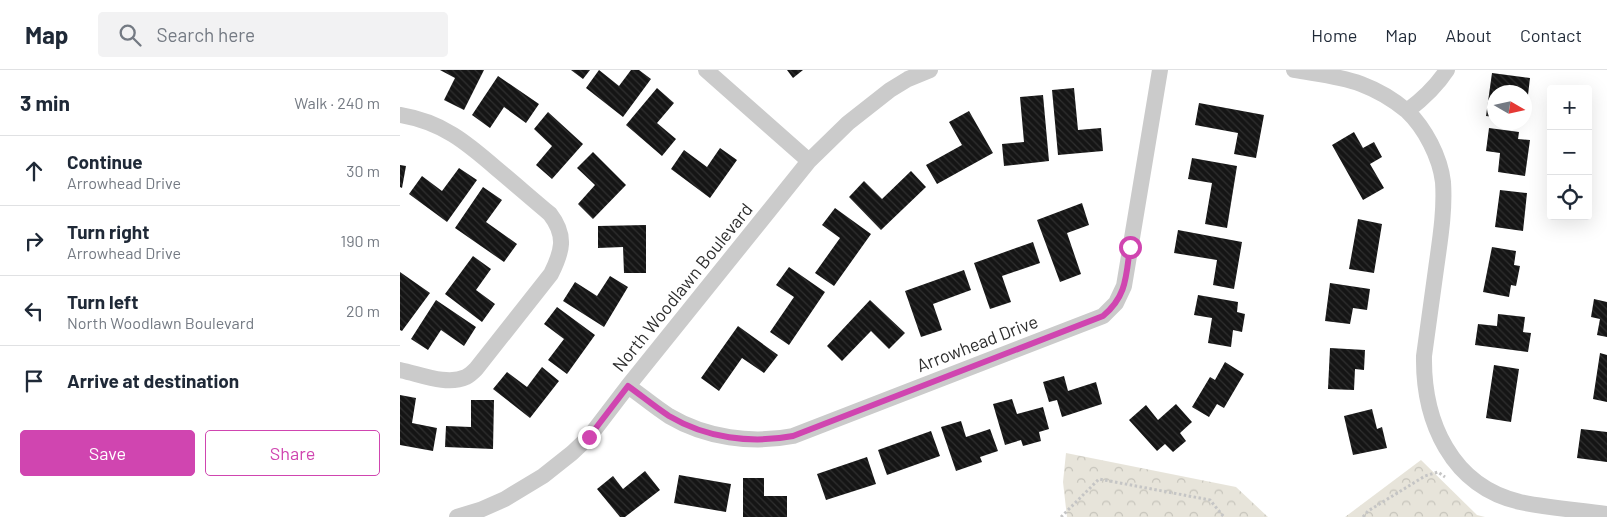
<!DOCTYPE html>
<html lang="en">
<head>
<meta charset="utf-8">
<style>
	:root { --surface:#fff; --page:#f2f2f3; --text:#1f2937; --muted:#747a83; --line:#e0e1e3; --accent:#d045b0 }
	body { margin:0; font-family:Barlow,sans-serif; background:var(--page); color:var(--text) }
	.controls { position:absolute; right:15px; top:15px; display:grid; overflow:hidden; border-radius:5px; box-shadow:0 5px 20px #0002 }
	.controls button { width:45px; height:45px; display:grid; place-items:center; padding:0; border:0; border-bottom:1px solid var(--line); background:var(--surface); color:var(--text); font:25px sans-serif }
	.compass { position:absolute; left:1087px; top:15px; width:45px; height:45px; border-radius:50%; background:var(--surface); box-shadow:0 5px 20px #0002; rotate:99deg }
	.stop { position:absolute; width:15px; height:15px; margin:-11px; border:4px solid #d045b0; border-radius:50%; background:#fff }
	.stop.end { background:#d045b0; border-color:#fff; box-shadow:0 1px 5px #0008 }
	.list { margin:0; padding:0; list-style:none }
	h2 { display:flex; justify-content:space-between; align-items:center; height:65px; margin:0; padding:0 20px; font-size:21px }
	h2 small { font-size:16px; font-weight:400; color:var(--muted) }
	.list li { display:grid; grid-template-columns:32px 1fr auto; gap:15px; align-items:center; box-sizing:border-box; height:70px; padding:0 20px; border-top:1px solid var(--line) }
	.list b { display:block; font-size:19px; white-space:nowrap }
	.list p { margin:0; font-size:16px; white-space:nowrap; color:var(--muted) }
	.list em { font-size:16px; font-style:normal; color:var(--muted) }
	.actions { display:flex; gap:10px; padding:15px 20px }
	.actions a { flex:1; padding:11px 0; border:1px solid var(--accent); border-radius:5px; text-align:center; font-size:18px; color:var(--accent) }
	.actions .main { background:var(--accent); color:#fff }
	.icon { flex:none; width:28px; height:28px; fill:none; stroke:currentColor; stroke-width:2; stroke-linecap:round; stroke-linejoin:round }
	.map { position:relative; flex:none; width:1207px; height:447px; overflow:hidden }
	header { display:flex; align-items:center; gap:30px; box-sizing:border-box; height:70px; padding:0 25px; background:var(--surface); border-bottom:1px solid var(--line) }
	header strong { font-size:24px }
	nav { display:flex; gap:28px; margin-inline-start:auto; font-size:18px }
	.search { width:350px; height:45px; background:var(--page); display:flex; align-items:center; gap:12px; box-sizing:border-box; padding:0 18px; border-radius:5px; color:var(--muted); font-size:19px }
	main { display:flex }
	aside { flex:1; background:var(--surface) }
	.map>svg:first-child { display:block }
	.forest { fill:url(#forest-crowns) }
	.building { fill:url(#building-back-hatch) }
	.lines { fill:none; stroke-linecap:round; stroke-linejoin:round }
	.path { stroke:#c5c5c5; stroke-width:3; stroke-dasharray:2.5 2.5; stroke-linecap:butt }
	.minor { stroke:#cbcbcb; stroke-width:16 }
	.route { stroke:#d045b0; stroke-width:6 }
	.labels { text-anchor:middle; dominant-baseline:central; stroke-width:5; stroke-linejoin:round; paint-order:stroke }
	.street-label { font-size:18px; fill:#2e2e2e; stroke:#fff }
</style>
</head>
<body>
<header>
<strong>Map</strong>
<div class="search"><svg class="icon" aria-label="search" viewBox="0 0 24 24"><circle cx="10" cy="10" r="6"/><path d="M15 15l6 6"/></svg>Search here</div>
<nav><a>Home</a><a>Map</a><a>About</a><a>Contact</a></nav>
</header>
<main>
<aside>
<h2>3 min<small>Walk · 240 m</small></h2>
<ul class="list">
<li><svg class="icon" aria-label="ahead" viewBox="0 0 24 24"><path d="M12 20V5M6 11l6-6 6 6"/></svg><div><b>Continue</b><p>Arrowhead Drive</p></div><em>30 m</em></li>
<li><svg class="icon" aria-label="right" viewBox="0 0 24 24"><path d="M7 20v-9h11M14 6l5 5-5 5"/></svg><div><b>Turn right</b><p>Arrowhead Drive</p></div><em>190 m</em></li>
<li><svg class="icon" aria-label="left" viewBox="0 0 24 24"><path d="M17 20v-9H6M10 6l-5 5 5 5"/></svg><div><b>Turn left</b><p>North Woodlawn Boulevard</p></div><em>20 m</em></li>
<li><svg class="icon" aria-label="arrive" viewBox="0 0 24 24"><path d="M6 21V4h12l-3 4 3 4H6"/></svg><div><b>Arrive at destination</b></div></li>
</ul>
<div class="actions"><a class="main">Save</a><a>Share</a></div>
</aside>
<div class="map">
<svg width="1207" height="447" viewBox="0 0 1207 447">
	<defs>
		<pattern id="forest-crowns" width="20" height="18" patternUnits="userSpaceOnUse" patternTransform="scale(1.25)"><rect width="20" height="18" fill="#e7e4da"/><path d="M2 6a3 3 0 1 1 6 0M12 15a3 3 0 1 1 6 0" fill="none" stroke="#c6c4bb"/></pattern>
		<pattern id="building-back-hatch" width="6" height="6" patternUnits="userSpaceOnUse" patternTransform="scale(1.25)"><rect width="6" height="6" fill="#151515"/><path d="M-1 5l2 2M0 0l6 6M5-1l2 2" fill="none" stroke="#2f2f2f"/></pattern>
	</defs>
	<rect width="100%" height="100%" fill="#fff"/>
	<path class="forest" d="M666 383 836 417 868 447H667L663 412Z
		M1021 390 1077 445 1085 447H945Z"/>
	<path class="building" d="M40 0H84L64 40 44 30 55 8Z
		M171 0H190L183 9Z
		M199 0 219 16 231 0H239L251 9 223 47 186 18Z
		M387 0H403L393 8Z
		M1092 3 1130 8 1128 25 1124 24V22H1094V47L1086 46Z
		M98 6 139 34 126 53 104 37 90 58 72 45Z
		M257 18 274 33 257 53 276 69 262 86 226 55Z
		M674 18 678 60 701 58 703 81 658 85 652 20Z
		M643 25 649 91 604 96 602 74 624 72 620 27Z
		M799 33 864 45 856 88 834 84 838 63 795 55Z
		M569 41 593 83 537 114 526 95 562 75 549 52Z
		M148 42 183 74 152 109 136 95 152 76 134 59Z
		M1089 58 1119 62 1118 69 1130 70 1125 106 1098 102 1100 83 1086 81Z
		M954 62 963 78 974 72 982 87 970 94 984 118 963 130 932 75Z
		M320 78 337 90 310 128 271 99 284 80 307 97Z
		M193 82 226 115 193 149 178 134 195 115 177 98Z
		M792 88 837 96 827 158 805 154 812 113 788 109Z
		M0 95 6 96 2 118 0 117Z
		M59 98 77 110 47 152 9 124 22 106 42 121Z
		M511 101 526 117 481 160 449 127 464 111 482 129Z
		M83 117 102 130 86 152 117 174 104 192 55 158Z
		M1100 120 1127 123 1123 161 1095 157Z
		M682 133 689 155 667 163 681 204 660 212 637 150Z
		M435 138 471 164 434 216 415 203 440 168 422 155Z
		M958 149 982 154 974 203 949 199Z
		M246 155V203H224L223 177 198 178V156Z
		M778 160 842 172 834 219 813 215 817 190 774 183Z
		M633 172 640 193 602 206 611 232 590 239 574 193Z
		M1092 177 1116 181 1114 195 1120 196 1116 216 1111 215 1109 227 1083 222Z
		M73 186 91 199 76 220 95 234 82 252 45 224Z
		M389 197 425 222 389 275 370 262 394 227 376 215Z
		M564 200 571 220 533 234 542 260 521 267 505 221Z
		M0 202 30 223 2 261 0 260Z
		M210 206 228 217 204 257 163 231 175 212 197 226Z
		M930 213 970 219 967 240 953 238 950 254 925 251Z
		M798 225 838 232 837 242 845 244 842 262 833 260 831 277 808 273 812 248 794 245Z
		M1194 229 1207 232V267L1197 265 1200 249 1191 247Z
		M36 230 76 257 64 276 41 260 28 280 11 269Z
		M470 230 505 263 489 279 471 261 442 291 427 276Z
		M157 237 195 265 167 304 148 290 164 269 144 254Z
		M1098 244 1125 247 1123 262 1131 263 1128 282 1075 275 1078 254 1097 256Z
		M338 256 378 285 364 303 342 288 319 321 301 308Z
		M930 278 965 280 964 300 955 299 954 320 928 319Z
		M1200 283 1207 285V332L1193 329Z
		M825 292 844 304 824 338 817 334 809 347 792 337 810 307 815 310Z
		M1094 295 1119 299 1111 352 1086 348Z
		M142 297 159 311 130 348 93 319 107 302 127 317Z
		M664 306 668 321 696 312 702 334 662 347 657 330 649 332 643 312Z
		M0 325 16 328 12 353 37 358 33 381 0 375Z
		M612 329 617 344 643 337 649 359 639 362 641 371 623 376 621 370 605 375 593 334Z
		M71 330H94L93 379 45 377 46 356 71 357Z
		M776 334 792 352 780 363 786 371 773 382 765 374 757 381 729 350 746 335 758 350Z
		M972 339 977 359 982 357 987 378 953 385 944 346Z
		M561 351 566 367 590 359 598 381 580 387 582 392 556 401 541 357Z
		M1181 359 1207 362V392L1177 388Z
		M531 361 540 386 487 405 478 380Z
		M467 387 476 414 426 430 417 404Z
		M245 401 260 420 225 447H220L197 419 213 406 223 419Z
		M279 405 331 414 326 442 274 433Z
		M343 408H364V426H387V447H343Z"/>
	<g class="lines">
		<path class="path" d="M661 447 699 409 810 430 824 447
			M963 447 968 441 1025 406 1038 402 1045 407"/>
		<path class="minor" d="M306 0 409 91
			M894 0C916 4 940 6 961 14 977 20 994 30 1007 41 1025 58 1040 87 1043 112 1045 141 1040 170 1036 199 1032 228 1028 257 1024 286 1023 351 1051 416 1120 432 1149 438 1178 440 1207 444
			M1007 41C1023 29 1036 17 1047 0
			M0 45C42 52 66 72 97 99 115 114 132 129 150 144 167 166 162 182 151 204L76 299C73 302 70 305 66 307 47 316 20 304 0 300
			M228 316C242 326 255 337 269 346 306 368 352 374 393 366L703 246 716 233 724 216 760 0
			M57 447 80 440 105 429 143 406 172 383 189 367 228 316 409 91 448 53 490 20 508 9 530 0"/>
	</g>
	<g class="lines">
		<path class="route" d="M189 367 228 316C242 326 255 337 269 346 306 368 351 374 393 366L703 246C727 226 726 206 730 177"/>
	</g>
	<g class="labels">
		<g class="street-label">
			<text transform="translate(282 217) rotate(-51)">North Woodlawn Boulevard</text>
			<text transform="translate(577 273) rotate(-21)">Arrowhead Drive</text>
		</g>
	</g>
</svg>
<div class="controls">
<button>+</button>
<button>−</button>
<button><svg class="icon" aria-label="locate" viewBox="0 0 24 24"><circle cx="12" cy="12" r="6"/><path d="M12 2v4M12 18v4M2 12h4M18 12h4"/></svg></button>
</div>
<svg class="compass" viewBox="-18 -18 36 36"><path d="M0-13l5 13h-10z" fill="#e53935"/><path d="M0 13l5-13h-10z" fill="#747a83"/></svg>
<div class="stop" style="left:730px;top:177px"></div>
<div class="stop end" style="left:189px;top:367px"></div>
</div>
</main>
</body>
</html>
